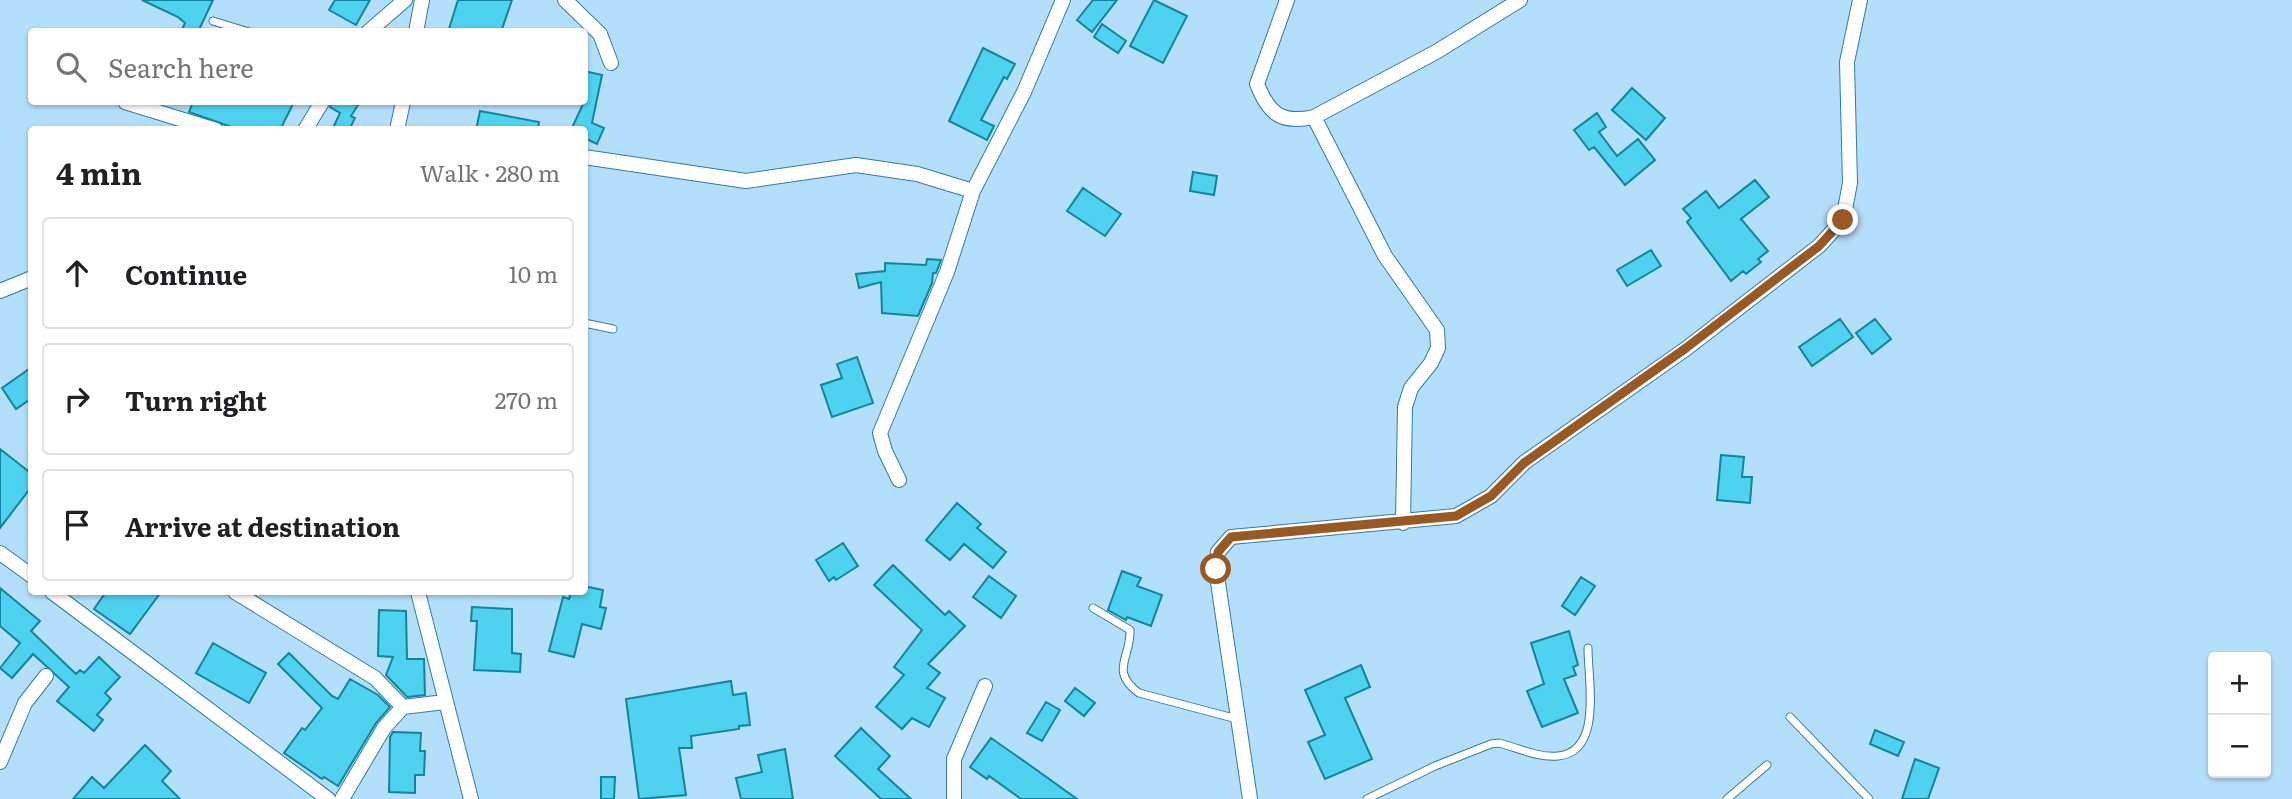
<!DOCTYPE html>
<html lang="en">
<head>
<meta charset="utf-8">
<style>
	:root { --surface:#fff; --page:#f6f6f6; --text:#202124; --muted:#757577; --line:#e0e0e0 }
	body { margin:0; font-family:Literata,serif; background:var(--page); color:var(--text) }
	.controls { position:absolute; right:21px; bottom:21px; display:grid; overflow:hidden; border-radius:7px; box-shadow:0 2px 5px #0004 }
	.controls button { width:63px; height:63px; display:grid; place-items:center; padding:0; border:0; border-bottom:2px solid var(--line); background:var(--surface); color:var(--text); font:35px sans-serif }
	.stop { position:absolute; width:21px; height:21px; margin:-16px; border:5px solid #995923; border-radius:50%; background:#fff }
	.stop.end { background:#995923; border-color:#fff; box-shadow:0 2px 7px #0008 }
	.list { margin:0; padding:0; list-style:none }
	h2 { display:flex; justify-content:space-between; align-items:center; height:91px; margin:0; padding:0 28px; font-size:30px }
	h2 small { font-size:23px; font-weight:400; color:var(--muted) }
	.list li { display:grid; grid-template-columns:46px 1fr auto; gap:21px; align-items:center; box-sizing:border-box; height:112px; margin:0 14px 14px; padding:0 14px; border:2px solid var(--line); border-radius:7px }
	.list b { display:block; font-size:26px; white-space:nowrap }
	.list em { font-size:23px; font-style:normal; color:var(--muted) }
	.icon { flex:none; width:38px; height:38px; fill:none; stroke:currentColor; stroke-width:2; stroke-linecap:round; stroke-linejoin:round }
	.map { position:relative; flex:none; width:2292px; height:799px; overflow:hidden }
	.search { position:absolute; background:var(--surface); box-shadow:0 2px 5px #0004; left:28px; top:28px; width:560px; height:77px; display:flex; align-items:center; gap:18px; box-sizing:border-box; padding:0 24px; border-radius:7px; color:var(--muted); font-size:26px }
	.panel { position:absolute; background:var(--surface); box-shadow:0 2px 5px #0004; left:28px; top:126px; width:560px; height:469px; border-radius:7px }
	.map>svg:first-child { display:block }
	.building { fill:#4fd1f0; stroke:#11859d; stroke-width:2 }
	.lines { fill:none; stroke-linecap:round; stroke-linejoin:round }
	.service-casing { stroke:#317ca7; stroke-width:9 }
	.minor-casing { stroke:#317ca7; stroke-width:16 }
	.service { stroke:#fff; stroke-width:7 }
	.minor { stroke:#fff; stroke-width:14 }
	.route { stroke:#995923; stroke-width:9 }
</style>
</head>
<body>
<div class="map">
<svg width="2292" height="799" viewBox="0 0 2292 799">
	<rect width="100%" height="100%" fill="#b4dffb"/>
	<path class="building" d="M142 0H213L198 32H181L185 23 178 17Z
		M335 0H370L356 25 329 10Z
		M458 0H512L501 32H448Z
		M1093 0H1117L1092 32 1077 20Z
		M1154 0 1187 16 1163 63 1130 46Z
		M1102 24 1126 41 1118 53 1094 37Z
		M983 48 1015 64 1007 79 1004 77 981 120 994 126 987 140 949 121Z
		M584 71 602 75 592 123 604 128 597 144 584 138V130H571L584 102Z
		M1632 88 1665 118 1646 140 1612 110Z
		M193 102H294L280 130H240L189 112Z
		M332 102H360L351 116 355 118 349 130H332L340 113 330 107Z
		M480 111 539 122 538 130H476Z
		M1597 113 1606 127 1599 132 1617 156 1638 139 1655 160 1625 185 1594 147 1589 150 1574 130Z
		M1193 172 1217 176 1214 195 1190 191Z
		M1755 180 1769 197 1741 219 1768 251 1758 259 1761 262 1746 274 1743 271 1731 281 1687 222 1691 218 1683 209 1706 191 1719 208Z
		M1083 188 1121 214 1105 236 1067 211Z
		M1651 250 1661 266 1627 286 1617 270Z
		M927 259 941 260 936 273H933L932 283 918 316 882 313 881 282 859 288 856 274 885 271V263L926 265Z
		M1840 319 1853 337 1812 366 1799 347Z
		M1875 319 1891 339 1872 354 1856 333Z
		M857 357 873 403 832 417 821 385 842 378 837 364Z
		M32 367V398L16 409 2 388Z
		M0 449 32 474V486L0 528Z
		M1721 455 1744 457 1742 477H1752L1750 503 1717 500Z
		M957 503 981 524 977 528 1006 552 993 568 964 544 950 560 926 540Z
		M843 543 858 566 836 580 834 577 829 581 816 560Z
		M893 565 945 615 949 611 965 626 928 664 940 673 927 688 945 698 929 727 912 718 902 729 876 707 904 675 894 667 922 630 874 585Z
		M1122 571 1141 578 1137 586 1162 595 1151 626 1127 617 1126 620 1108 610Z
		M989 576 1016 596 1001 618 973 597Z
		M1581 577 1595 586 1575 615 1562 606Z
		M584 586 603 590 600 607 606 608 601 629 582 624 574 657 549 651 563 597 569 599 571 592H584Z
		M0 588 40 621 31 631 76 674 80 670 84 673 99 657 120 677 105 693 111 699 97 715 103 720 94 731 57 701 69 687 33 654 12 678 0 668 20 643 0 626Z
		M106 592H161L130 634 94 609Z
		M472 607 512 609V653L521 654 520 672 474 670 477 621H471Z
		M379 610 406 611 407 659H424L425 695 407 697 386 675 393 657 378 656Z
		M1569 631 1578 665 1573 667 1576 675 1564 679 1578 713 1542 727 1527 691 1544 684 1531 643Z
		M213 643 266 673 249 703 196 673Z
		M289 653 332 696 338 699 350 679 378 695 390 707 376 723 338 786 324 777 322 779 284 753 302 728 305 730 322 708 278 664Z
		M1361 665 1370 687 1345 698 1372 759 1325 779 1308 742 1325 735 1305 690Z
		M731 681 733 695 746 693 750 725 739 726V729L691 736 692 748H679L686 795 639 799 626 699Z
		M1075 688 1095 703 1084 716 1065 701Z
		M1046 702 1060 710 1042 741 1027 733Z
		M861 728 890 756 878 769 911 799H881L835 756Z
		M1875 730 1904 742 1898 756 1870 744Z
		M393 732 421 733 420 751H425L424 775H415V793L389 792 390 737Z
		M991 738 1031 766 1077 799H1021L989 776 987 779 970 767Z
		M145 745 171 771 162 781 180 799H73L92 777 104 788Z
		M785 749 793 799H741L736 778 762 772 758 755Z
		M1915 759 1939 768 1928 799H1902Z
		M601 777H615L614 799H601Z"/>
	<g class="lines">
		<defs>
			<path id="service" d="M213 21 249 32
				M584 323 613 329
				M1093 608 1130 630C1131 658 1109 671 1139 693L1237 719
				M1790 717 1869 799
				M1367 799 1435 766 1491 744 1499 743C1518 748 1539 758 1558 756 1603 752 1588 681 1588 648
				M1727 799 1767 765"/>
			<path id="minor" d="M565 0 600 34 611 63
				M1287 0 1257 84C1269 114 1281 124 1314 117L1436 52 1520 0
				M368 32 405 0
				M416 32 422 0
				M125 102 216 130
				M1314 117 1385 256 1437 330 1438 348 1431 363 1411 388 1405 407 1403 523
				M305 130 322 102
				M397 130 403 102
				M584 157 746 181 856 165 917 174 973 191
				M0 291 32 278
				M899 480 885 451 880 433 947 272 973 191 1024 92 1063 0
				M0 553 32 576
				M52 592 328 799
				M235 592 375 678 403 707
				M418 592 471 799
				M0 762 25 703 46 676
				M342 799 384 728 403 707 445 702
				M954 799V759L985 686
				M1250 799 1216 569 1218 552 1231 537 1456 516 1491 496 1525 462 1687 348 1819 246 1843 220 1850 183 1847 62 1860 0"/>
		</defs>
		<use href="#service" class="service-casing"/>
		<use href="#minor" class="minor-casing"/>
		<use href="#service" class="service"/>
		<use href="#minor" class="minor"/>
	</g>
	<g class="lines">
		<path class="route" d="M1216 569 1218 552 1231 537 1456 516 1491 496 1524 463 1686 348 1819 246 1843 220"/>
	</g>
</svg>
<div class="controls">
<button>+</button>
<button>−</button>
</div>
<div class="stop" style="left:1216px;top:569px"></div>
<div class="stop end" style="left:1843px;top:220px"></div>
<div class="search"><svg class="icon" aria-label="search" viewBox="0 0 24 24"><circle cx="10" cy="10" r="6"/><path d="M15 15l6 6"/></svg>Search here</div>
<section class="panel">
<h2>4 min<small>Walk · 280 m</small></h2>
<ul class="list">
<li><svg class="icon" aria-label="ahead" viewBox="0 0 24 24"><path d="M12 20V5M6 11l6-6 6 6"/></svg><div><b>Continue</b></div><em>10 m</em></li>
<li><svg class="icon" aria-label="right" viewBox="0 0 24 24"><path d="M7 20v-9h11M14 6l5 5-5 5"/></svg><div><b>Turn right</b></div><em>270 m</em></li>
<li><svg class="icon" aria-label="arrive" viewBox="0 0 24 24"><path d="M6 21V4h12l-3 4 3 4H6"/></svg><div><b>Arrive at destination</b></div></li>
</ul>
</section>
</div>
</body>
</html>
